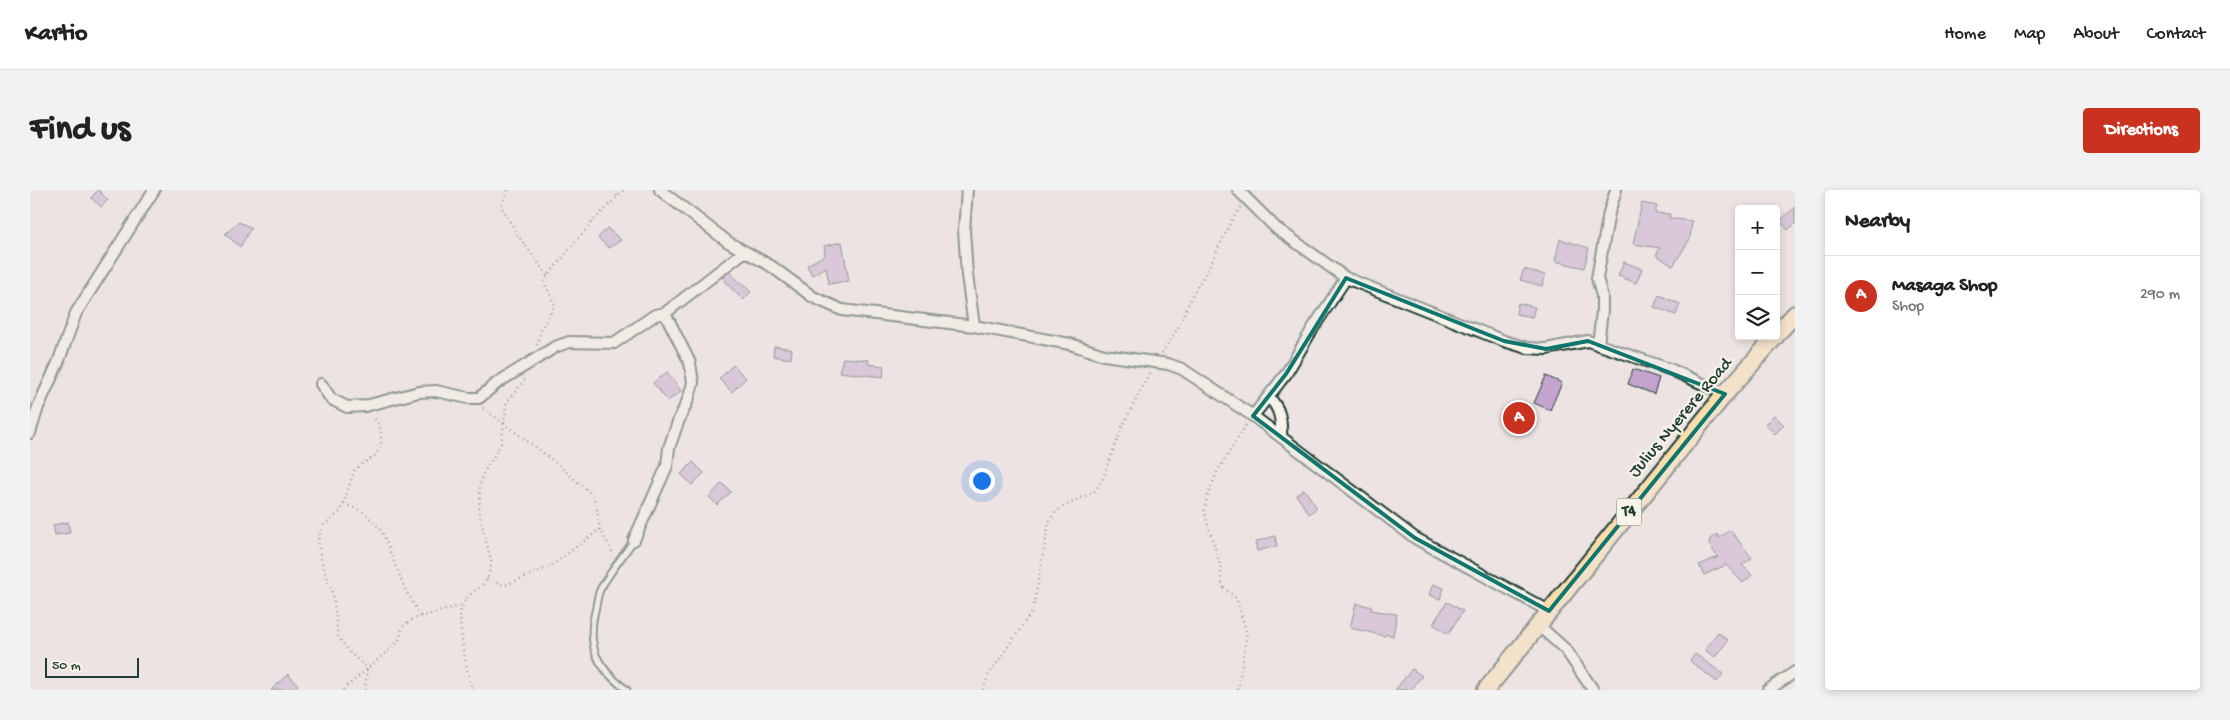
<!DOCTYPE html>
<html lang="en">
<head>
<meta charset="utf-8">
<style>
	:root { --surface:#fff; --page:#f2f2f2; --text:#222; --muted:#767676; --line:#e0e0e0; --accent:#c8321e }
	body { margin:0; font-family:"Gochi Hand",sans-serif; background:var(--page); color:var(--text) }
	.controls { position:absolute; right:15px; top:15px; display:grid; overflow:hidden; border-radius:5px; box-shadow:0 2px 8px #0003 }
	.controls button { width:45px; height:45px; display:grid; place-items:center; padding:0; border:0; border-bottom:1px solid var(--line); background:var(--surface); color:var(--text); font:25px sans-serif }
	.scale { position:absolute; left:15px; bottom:12px; width:94px; box-sizing:border-box; padding-left:5px; border:2px solid #1f3d34; border-top:0; font-size:14px; line-height:18px; white-space:nowrap; color:#1f3d34; -webkit-text-stroke:4px #f7f3e8; paint-order:stroke }
	.you { position:absolute; left:951px; top:290px; width:18px; height:18px; margin:-12px; border:4px solid #fff; border-radius:50%; background:#1a73e8; box-shadow:0 0 0 8px #1a73e833 }
	.badge { display:grid; place-items:center; width:32px; height:32px; border-radius:50%; background:var(--accent); color:#fff; font-size:16px; font-weight:700 }
	.pin { position:absolute; translate:-50% -50%; border:2px solid #fff; box-shadow:0 1px 5px #0006 }
	.list { margin:0; padding:0; list-style:none }
	h2 { display:flex; justify-content:space-between; align-items:center; height:65px; margin:0; padding:0 20px; font-size:21px }
	h2 small { font-size:16px; font-weight:400; color:var(--muted) }
	.list li { display:grid; grid-template-columns:32px 1fr auto; gap:15px; align-items:center; box-sizing:border-box; height:80px; padding:0 20px; border-top:1px solid var(--line) }
	.list b { display:block; font-size:19px; white-space:nowrap }
	.list p { margin:0; font-size:16px; white-space:nowrap; color:var(--muted) }
	.list em { font-size:16px; font-style:normal; color:var(--muted) }
	.icon { flex:none; width:28px; height:28px; fill:none; stroke:currentColor; stroke-width:2; stroke-linecap:round; stroke-linejoin:round }
	.map { position:relative; flex:none; width:1765px; height:500px; overflow:hidden; border-radius:5px }
	header { display:flex; align-items:center; gap:30px; box-sizing:border-box; height:70px; padding:0 25px; background:var(--surface); border-bottom:1px solid var(--line) }
	header strong { font-size:24px }
	nav { display:flex; gap:28px; margin-inline-start:auto; font-size:18px }
	.intro { display:flex; align-items:center; justify-content:space-between; box-sizing:border-box; height:120px; padding:0 30px }
	h1 { margin:0; font-size:35px }
	.button { padding:12px 22px; border-radius:5px; background:var(--accent); color:#fff; font-size:18px; font-weight:700 }
	main { display:flex; gap:30px; padding:0 30px }
	aside { flex:1; background:var(--surface); border-radius:5px; box-shadow:0 2px 8px #0003 }
	.map>svg:first-child { display:block }
	.building { fill:#c4a4ce; stroke:#1f3d34 }
	.lines { fill:none; stroke-linecap:round; stroke-linejoin:round }
	.service-casing { stroke:#1f3d34; stroke-width:9 }
	.minor-casing { stroke:#1f3d34; stroke-width:14 }
	.trunk-casing { stroke:#1f3d34; stroke-width:20 }
	.path { stroke:#1f3d34; stroke-width:2.5; stroke-dasharray:1 4; stroke-linecap:butt }
	.service { stroke:#f7f3e8; stroke-width:5 }
	.minor { stroke:#f7f3e8; stroke-width:10 }
	.trunk { stroke:#fbddab; stroke-width:16 }
	.marked { fill:none; stroke:#0f766e; stroke-width:4; stroke-linejoin:round }
	.labels { text-anchor:middle; dominant-baseline:central; stroke-width:4.5; stroke-linejoin:round; paint-order:stroke }
	.shield { fill:#f7f3e8; stroke:#60746a; stroke-width:1 }
	.shield-label { font-size:16px; font-weight:bold; fill:#1f3d34 }
	.street-label { font-size:18px; fill:#1f3d34; stroke:#f7f3e8 }
</style>
</head>
<body>
<header>
<strong>Kartio</strong>
<nav><a>Home</a><a>Map</a><a>About</a><a>Contact</a></nav>
</header>
<div class="intro"><h1>Find us</h1><a class="button">Directions</a></div>
<main>
<div class="map">
<svg width="1765" height="500" viewBox="0 0 1765 500">
	<rect width="100%" height="100%" fill="#ede3e3"/>
	<filter id="ink" filterUnits="userSpaceOnUse"><feTurbulence type="fractalNoise" baseFrequency=".02" numOctaves="2"/><feDisplacementMap in="SourceGraphic" scale="10" xChannelSelector="R" yChannelSelector="G"/><feConvolveMatrix kernelMatrix="1 2 1 2 8 2 1 2 1" color-interpolation-filters="sRGB"/></filter>
	<g filter="url(#ink)">
		<path class="building" d="M68 0 78 10 71 17 61 8Z
			M1612 13 1627 16 1625 23 1640 24 1639 28 1662 31 1660 49 1643 76 1626 65 1630 58 1603 54Z
			M1765 17V34L1758 40 1750 31Z
			M209 32 221 38 210 57 195 44Z
			M577 38 591 50 579 58 568 48Z
			M1530 49 1559 58 1554 78 1525 71Z
			M812 52 819 91 799 94 796 77 782 85 777 75 795 65 794 56Z
			M1594 72 1612 79 1606 93 1588 86Z
			M1494 79 1515 85 1512 96 1490 90Z
			M699 82 721 102 713 110 694 91 695 90 693 87Z
			M1629 105 1650 114 1646 125 1624 117Z
			M1488 113 1505 117 1502 127 1486 124Z
			M744 156 762 159 761 169 743 166Z
			M813 168 839 170 838 174 854 176 853 187 809 182Z
			M703 175 716 188 702 202 689 189Z
			M1603 179 1629 188 1624 204 1598 194Z
			M637 182 651 201 638 211 623 193Z
			M1516 186 1532 193 1520 220 1504 213Z
			M1744 225 1754 235 1745 244 1735 234Z
			M663 272 674 283 662 295 651 284Z
			M692 293 701 302 687 315 679 307Z
			M1274 299 1287 318 1279 324 1266 305Z
			M38 332 40 343 25 345 23 335Z
			M1700 340 1722 368 1712 375 1722 385 1713 393 1696 375 1674 385 1669 375 1688 367 1679 355 1680 349 1687 344 1689 348Z
			M1245 346 1247 356 1227 361 1225 352Z
			M1403 394 1414 398 1410 409 1399 405Z
			M1417 412 1433 421 1418 444 1403 434Z
			M1326 413 1342 417 1341 420 1367 424 1363 446 1356 444 1355 446 1320 438Z
			M1688 442 1698 450 1685 467 1675 460Z
			M1665 464 1693 484 1687 492 1660 471Z
			M1382 479 1392 486 1381 500H1365Z
			M258 484 268 495 262 500H241Z"/>
		<g class="lines">
			<defs>
				<path id="service" d="M597 500C568 479 556 457 565 421 567 414 567 405 571 398 580 382 593 366 604 350"/>
				<path id="minor" d="M630 0 698 52 741 76 783 107 812 120 944 136 1040 154 1074 165 1138 174 1152 179 1223 226 1385 348 1519 421
					M937 0 934 40 937 85 944 136
					M1208 0 1246 38 1316 88 1474 151 1497 158 1516 159 1558 151 1642 180 1695 204
					M1568 155 1572 121V106L1567 88 1579 23 1586 0
					M291 194 301 209 317 217 335 216 389 202 406 201 438 208H449L467 193 525 157 539 152 584 153 625 125 635 123
					M1238 207C1250 217 1252 231 1251 247
					M1223 226 1256 184 1283 138 1316 88
					M0 243 8 217 28 173 46 123 124 0
					M604 350 637 276 639 258 648 232 658 210 663 193 660 173 635 123 714 62
					M1508 435 1536 460 1563 500
					M1738 500 1765 482"/>
				<path id="trunk" d="M1746 145 1765 124
					M1456 500 1695 204 1746 146"/>
			</defs>
			<use href="#service" class="service-casing"/>
			<use href="#minor" class="minor-casing"/>
			<use href="#trunk" class="trunk-casing"/>
			<path class="path" d="M478 0 471 16 489 47 518 86
				M585 0 587 7
				M507 155 511 139 525 115 514 92 515 89 562 32 594 0
				M1132 163 1149 136 1163 104 1177 81 1203 28 1211 17
				M453 218 520 268 562 304 566 313 570 339 584 365
				M314 314 334 322 352 341 374 397 391 428
				M457 389 473 395 478 394 521 376 570 339
				M313 500 367 453 370 448 372 437 383 429 433 415
				M335 500 337 478 320 463 308 447 303 405 290 366 288 348 294 335 311 321 325 279 346 265 351 254V240L343 225
				M443 500C437 485 426 430 432 416 441 396 459 401 461 372L449 322 450 296 453 284 471 254 477 212 496 188
				M953 500 958 486 1003 420 1019 332 1025 323 1034 316 1064 302 1072 290 1092 237 1120 182
				M1208 500 1217 443 1206 408 1194 398 1192 392 1190 375 1174 321 1177 307 1188 280 1216 235"/>
			<use href="#service" class="service"/>
			<use href="#minor" class="minor"/>
			<use href="#trunk" class="trunk"/>
		</g>
	</g>
	<path d="M0 0H1765V500H0ZM1316 88 1474 151 1516 159 1558 151 1695 204 1519 421 1385 348 1223 226 1256 184Z" fill="#ede3e3" fill-opacity=".55" fill-rule="evenodd"/>
	<path class="marked" d="M1316 88 1474 151 1516 159 1558 151 1695 204 1519 421 1385 348 1223 226 1256 184Z"/>
	<g class="labels">
		<rect class="shield" x="1586.5" y="308.5" width="25" height="27" rx="4"/>
		<g class="shield-label">
			<text x="1599" y="322">T4</text>
		</g>
		<g class="street-label">
			<text transform="translate(1651 228) rotate(-50)">Julius Nyerere Road</text>
		</g>
	</g>
</svg>
<div class="controls">
<button>+</button>
<button>−</button>
<button><svg class="icon" aria-label="layers" viewBox="0 0 24 24"><path d="M12 4l9 5-9 5-9-5zM3 14l9 5 9-5"/></svg></button>
</div>
<div class="scale">50 m</div>
<div class="you"></div>
<div class="pin badge" style="left:1489px;top:228px">A</div>
</div>
<aside>
<h2>Nearby<small></small></h2>
<ul class="list">
<li><span class="badge">A</span><div><b>Masaga Shop</b><p>Shop</p></div><em>290 m</em></li>
</ul>
</aside>
</main>
</body>
</html>
